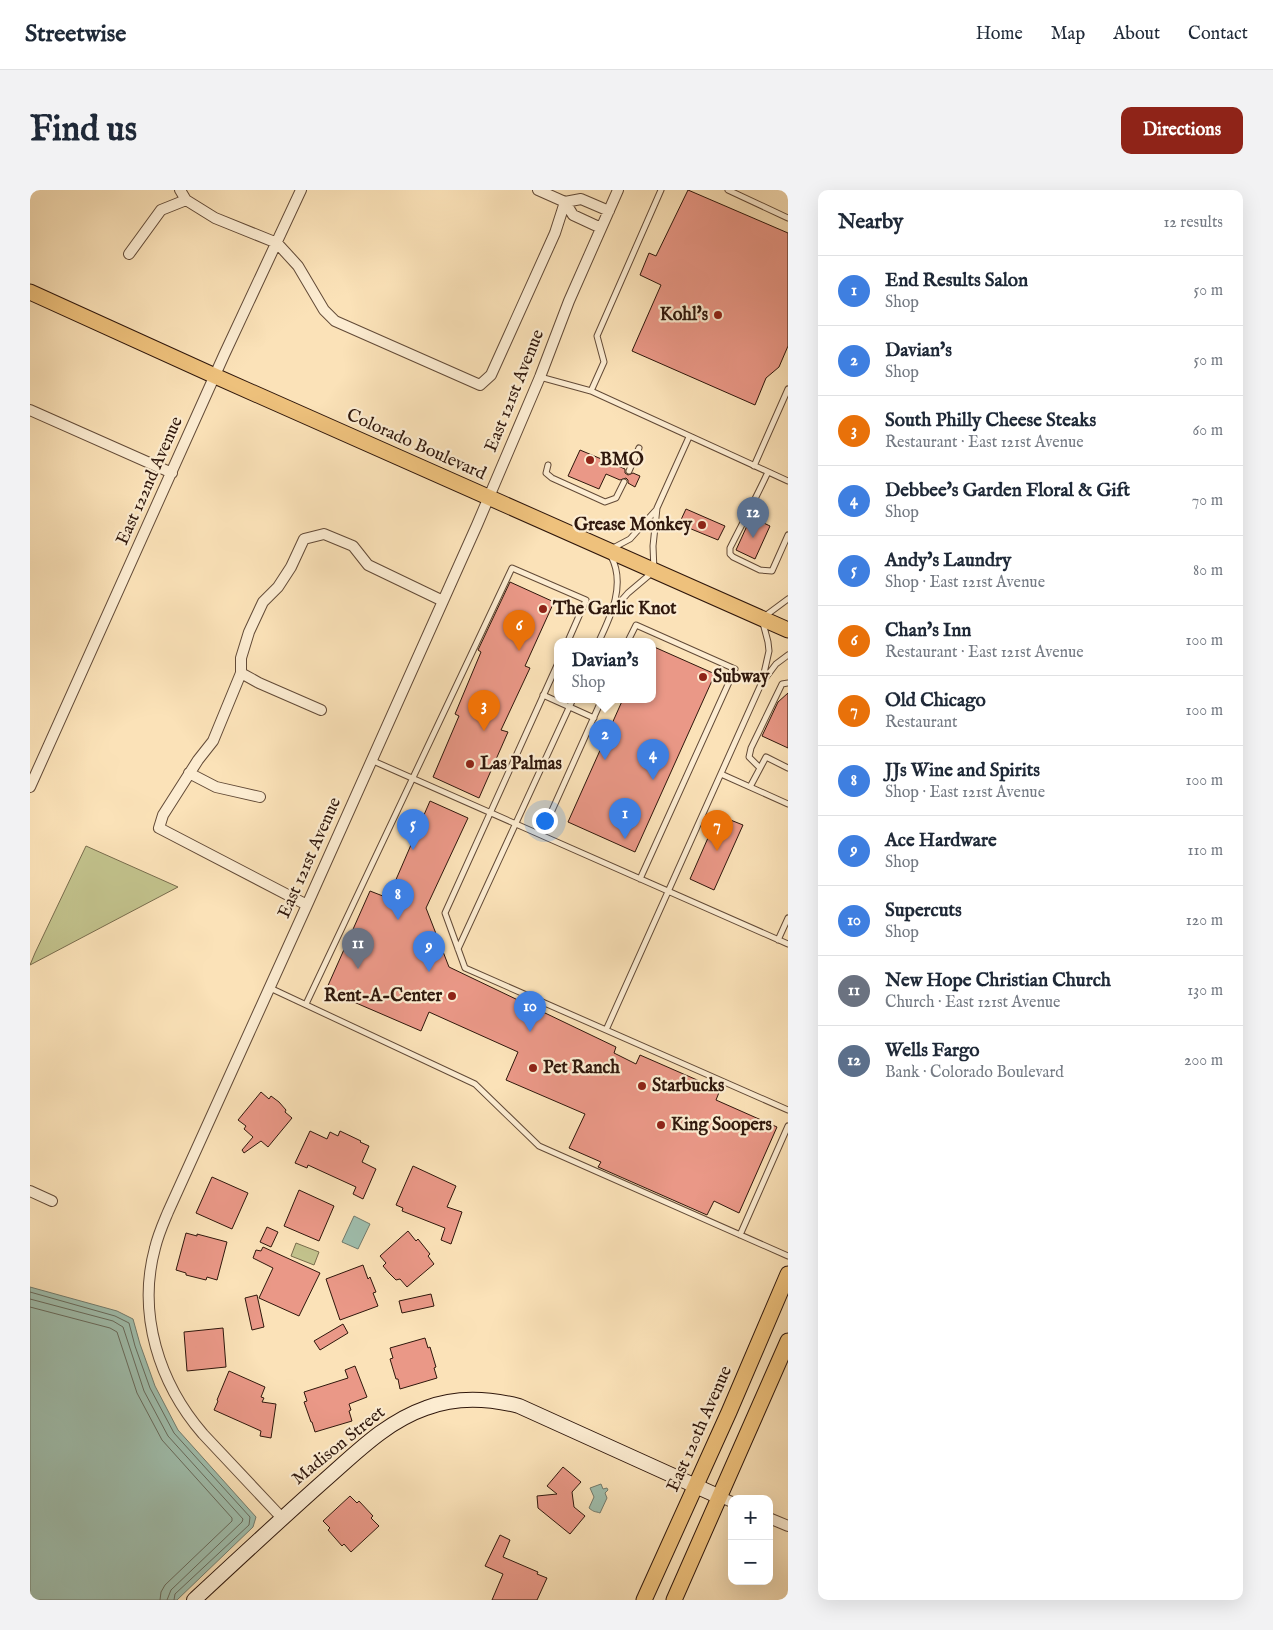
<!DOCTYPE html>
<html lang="en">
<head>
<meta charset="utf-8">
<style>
	:root { --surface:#fff; --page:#f2f2f3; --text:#1f2937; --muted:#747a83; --line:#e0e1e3; --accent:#8f2418 }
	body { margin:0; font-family:"IM FELL English",serif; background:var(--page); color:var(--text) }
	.controls { position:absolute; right:15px; bottom:15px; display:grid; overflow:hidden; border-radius:10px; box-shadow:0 5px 20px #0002 }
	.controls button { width:45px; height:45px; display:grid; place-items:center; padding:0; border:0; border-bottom:1px solid var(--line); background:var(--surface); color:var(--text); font:25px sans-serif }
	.you { position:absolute; left:514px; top:630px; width:18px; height:18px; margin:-12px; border:4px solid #fff; border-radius:50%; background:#1a73e8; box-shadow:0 0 0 8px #1a73e833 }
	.badge { display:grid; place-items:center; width:32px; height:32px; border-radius:50%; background:var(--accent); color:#fff; font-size:16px; font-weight:700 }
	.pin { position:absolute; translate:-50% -41px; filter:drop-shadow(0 1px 2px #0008) }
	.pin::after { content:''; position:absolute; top:26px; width:18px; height:15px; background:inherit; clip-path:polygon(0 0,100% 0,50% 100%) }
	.popup { position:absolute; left:524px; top:448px; width:102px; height:65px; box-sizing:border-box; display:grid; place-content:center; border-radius:10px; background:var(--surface); filter:drop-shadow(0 1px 4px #0005); font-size:16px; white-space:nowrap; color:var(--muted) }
	.popup b { font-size:19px; color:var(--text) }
	.popup::after { content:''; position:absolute; left:50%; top:100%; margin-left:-10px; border:10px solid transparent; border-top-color:var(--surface) }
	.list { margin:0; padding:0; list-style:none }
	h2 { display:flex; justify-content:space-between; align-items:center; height:65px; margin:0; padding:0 20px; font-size:21px }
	h2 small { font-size:16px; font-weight:400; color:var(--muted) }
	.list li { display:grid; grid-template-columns:32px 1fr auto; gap:15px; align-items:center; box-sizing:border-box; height:70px; padding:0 20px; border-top:1px solid var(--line) }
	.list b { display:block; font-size:19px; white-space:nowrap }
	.list p { margin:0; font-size:16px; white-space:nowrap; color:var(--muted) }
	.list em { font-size:16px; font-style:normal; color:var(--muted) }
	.map { position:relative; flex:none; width:758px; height:1410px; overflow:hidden; border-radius:10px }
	header { display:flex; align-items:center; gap:30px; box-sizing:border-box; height:70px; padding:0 25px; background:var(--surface); border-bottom:1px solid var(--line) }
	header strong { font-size:24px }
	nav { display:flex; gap:28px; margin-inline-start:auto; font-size:18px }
	.intro { display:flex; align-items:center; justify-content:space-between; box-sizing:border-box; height:120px; padding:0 30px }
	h1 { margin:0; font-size:35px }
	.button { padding:12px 22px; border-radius:10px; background:var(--accent); color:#fff; font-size:18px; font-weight:700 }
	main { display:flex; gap:30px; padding:0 30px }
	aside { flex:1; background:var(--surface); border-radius:10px; box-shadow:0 5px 20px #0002 }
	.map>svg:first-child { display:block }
	.green { fill:#c2c28c; stroke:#786c4c }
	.water { fill:#9fbead; stroke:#727b6d }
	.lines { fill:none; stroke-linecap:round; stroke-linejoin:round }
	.shore { stroke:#676a5c; stroke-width:1 }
	.building { fill:#ea9887; stroke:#2f170c }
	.lane-casing { stroke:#624a37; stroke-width:7 }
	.street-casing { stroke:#624a37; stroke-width:12 }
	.secondary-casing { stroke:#2f170c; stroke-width:16 }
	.primary-casing { stroke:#2f170c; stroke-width:17 }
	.lane { stroke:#fcecd1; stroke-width:5 }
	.street { stroke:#fcecd1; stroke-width:10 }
	.secondary { stroke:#fcecd1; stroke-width:14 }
	.primary { stroke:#eec17c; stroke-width:15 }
	.poi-dot { fill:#8f2418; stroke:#fcecd1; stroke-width:2 }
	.labels { text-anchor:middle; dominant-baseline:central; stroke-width:4.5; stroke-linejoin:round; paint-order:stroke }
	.poi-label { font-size:18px; font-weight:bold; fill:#2f170c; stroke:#fcecd1; text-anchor:start }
	.street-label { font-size:18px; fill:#2f170c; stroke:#fcecd1 }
</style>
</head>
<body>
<header>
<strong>Streetwise</strong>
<nav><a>Home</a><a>Map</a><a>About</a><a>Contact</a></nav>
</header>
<div class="intro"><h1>Find us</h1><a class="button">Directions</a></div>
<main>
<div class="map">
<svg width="758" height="1410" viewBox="0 0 758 1410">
	<rect width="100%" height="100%" fill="#fbe2b8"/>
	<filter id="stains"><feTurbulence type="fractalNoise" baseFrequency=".004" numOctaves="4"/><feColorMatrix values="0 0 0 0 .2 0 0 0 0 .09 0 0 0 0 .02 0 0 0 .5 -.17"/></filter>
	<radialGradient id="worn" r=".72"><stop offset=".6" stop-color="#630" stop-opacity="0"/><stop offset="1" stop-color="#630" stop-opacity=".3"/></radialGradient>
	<path class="green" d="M56 656 148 697 0 775 5 763Z
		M266 1053 289 1062 284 1075 261 1066Z"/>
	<path class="water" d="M324 1026 340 1034 328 1059 312 1052Z
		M0 1097 87 1121 103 1129 110 1154 125 1196 148 1240 226 1327 223 1337 147 1410H0Z
		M571 1294 573 1299 577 1298 578 1300 575 1303 577 1308 570 1323C565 1321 565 1323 559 1318L564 1307 560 1298Z"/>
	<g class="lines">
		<path class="shore" d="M0 1102 85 1126 99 1133 105 1156 120 1198 144 1243 220 1327 219 1335 145 1404 144 1410
			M0 1109 83 1131 93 1137 114 1201 138 1246 213 1329 212 1332 141 1400 137 1410
			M0 1117 80 1138 87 1142 107 1203 132 1250 202 1328V1331L135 1395 131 1402 130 1410"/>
	</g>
	<path class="building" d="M658 0 758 43V156L749 177 736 188 725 215 602 161 631 95 610 85 619 63 626 66Z
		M550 260 595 279V283L598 285 603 283 610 286 605 297 598 293V290L596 288 590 290 576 284 569 299 538 286Z
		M656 319 695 336 688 350 649 334Z
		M721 327 740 336 725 369 706 360Z
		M480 392 524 412 495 476 500 478 471 540 478 542 449 608 403 587 429 526 425 524 451 462 448 460Z
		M622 456 685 484 605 662 538 632 593 509H622Z
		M758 503V558L732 546 748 512Z
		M400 611 438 628 396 718 419 777 586 857 584 863 606 874 610 865 690 900 686 910 747 937 709 1023 684 1011 677 1025 568 977 571 972 539 958 555 924 476 890 488 862 399 822 391 841 296 800 340 701 358 708Z
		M688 625 713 635 684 700 660 689Z
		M231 902 239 909 241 906 249 912 256 920 255 922 262 928 238 957 231 951 214 963 212 960 223 947 214 939 216 936 208 930Z
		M280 941 297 949 300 942 308 946 310 941 331 951 330 952 339 956 332 972 346 979 333 1009 323 1004 326 997 278 975 277 978 265 973Z
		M383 976 426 996 417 1017 432 1022 421 1054 411 1050 415 1038 372 1021 373 1018 366 1015Z
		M182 987 218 1003 202 1039 166 1023Z
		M269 1000 304 1016 289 1051 254 1036Z
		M237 1037 248 1042 241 1057 230 1052Z
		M378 1041 386 1051 388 1049 400 1064 398 1066 404 1074 377 1097 370 1089 366 1090 359 1083 353 1076 356 1073 350 1066Z
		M156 1043 167 1046V1044L197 1052 187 1090 177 1087 176 1090 156 1085V1083L146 1080Z
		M233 1057 290 1083 269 1126 229 1108 243 1078 223 1068 226 1060 231 1061Z
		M333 1075 338 1089 340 1087 346 1102 343 1103 348 1116 310 1130 296 1089Z
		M401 1104 404 1116 372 1123 369 1111Z
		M227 1105 234 1137 222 1140 215 1108Z
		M313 1134 318 1143 290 1160 284 1151Z
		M193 1138 196 1177 157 1181 154 1142Z
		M395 1148 398 1158 400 1157 406 1177 404 1178 407 1188 370 1199 368 1189H366L360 1169 363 1168 360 1158Z
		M325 1176 337 1207 319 1214 321 1220 319 1221 322 1231 285 1242 282 1232H281L274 1212 277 1211 274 1202 318 1188 315 1180Z
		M199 1181 235 1197 231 1207 234 1208 232 1212 246 1214 241 1248 230 1246 231 1241 184 1220 188 1211 187 1210Z
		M533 1277 551 1292 542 1302 544 1317 555 1326 540 1344 508 1318 507 1306 527 1304 517 1296Z
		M320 1306 327 1313 329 1311 343 1326 341 1328 349 1336 321 1362 314 1354 312 1356 298 1340 300 1338 293 1331Z
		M470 1345 480 1350 473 1367 508 1382 507 1384 517 1388 507 1410H462L473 1384 455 1376Z"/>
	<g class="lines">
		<defs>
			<path id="lane" d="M698 0 758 28
				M510 187 561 201 758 291
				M561 201 574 172 567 146 631 0
				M518 275 516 283 522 288 575 312 586 308 594 292
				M724 276 758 199
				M599 281 609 258
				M738 282C726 308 713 332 700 358V364L703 367 730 380 742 381 758 345
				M583 358 600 349 626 320
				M583 420 598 403 624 381 623 356 627 318 659 247
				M735 426 758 409
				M569 451C581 426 596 394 581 366
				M598 451 606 435 705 479 610 689
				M528 473 415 723 435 778 758 920
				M734 490 746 474 758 465
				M513 505 564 528
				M341 570 758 754
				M730 578 719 567 721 558 752 494 758 493
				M691 584 758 614
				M720 597 736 567 758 578
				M511 645 572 509
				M748 750 758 728
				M428 759 543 509
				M240 798 445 894 509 956 758 1066
				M276 814 482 378 556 410 538 451
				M576 840 732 492 739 461 738 452 733 433
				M710 1045 758 936"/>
			<path id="street" d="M150 0 156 10 185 28 247 53 268 76 294 120 305 131 450 195 461 185 525 43 535 12 508 0
				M535 12 551 9 579 21
				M535 12 543 25 571 38
				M99 64 131 20 156 10
				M0 220 142 283
				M211 483V468L219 442 233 412 248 397 261 377 274 349 294 344 323 356 338 375 413 411
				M159 583 186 597 230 607
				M0 597 194 165 271 0
				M277 715 129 638 133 625 168 570 183 551 211 483 229 493 291 520
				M0 1001 22 1011
				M690 1307 702 1312
				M252 1328 173 1244C129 1193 107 1124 125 1058 128 1045 133 1034 138 1022L277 715 447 335 510 187 539 111 588 0
				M739 1328 758 1336"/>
			<path id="secondary" d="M164 1410C207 1370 251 1329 295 1290 327 1262 356 1232 396 1218 427 1206 458 1208 489 1216L690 1307"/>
			<path id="primary" d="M0 102 185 186 758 440
				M614 1410 699 1222 758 1084
				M644 1410 758 1151"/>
		</defs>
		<use href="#lane" class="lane-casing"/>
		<use href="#street" class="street-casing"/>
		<use href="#secondary" class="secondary-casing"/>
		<use href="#primary" class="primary-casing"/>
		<use href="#lane" class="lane"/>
		<use href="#street" class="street"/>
		<use href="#secondary" class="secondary"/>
		<use href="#primary" class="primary"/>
	</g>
	<g class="poi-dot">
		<circle cx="688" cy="125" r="5"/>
		<circle cx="560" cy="270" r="5"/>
		<circle cx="672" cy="335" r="5"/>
		<circle cx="513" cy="419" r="5"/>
		<circle cx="673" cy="487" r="5"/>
		<circle cx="440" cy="574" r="5"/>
		<circle cx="422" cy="806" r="5"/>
		<circle cx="503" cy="878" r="5"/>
		<circle cx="612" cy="896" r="5"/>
		<circle cx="631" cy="935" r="5"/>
	</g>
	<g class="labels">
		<g class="poi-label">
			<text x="678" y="125" text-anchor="end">Kohl's</text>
			<text x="570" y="270">BMO</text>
			<text x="662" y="335" text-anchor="end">Grease Monkey</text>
			<text x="523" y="419">The Garlic Knot</text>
			<text x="683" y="487">Subway</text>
			<text x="450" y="574">Las Palmas</text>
			<text x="412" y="806" text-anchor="end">Rent-A-Center</text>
			<text x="513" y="878">Pet Ranch</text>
			<text x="622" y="896">Starbucks</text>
			<text x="641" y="935">King Soopers</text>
		</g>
		<g class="street-label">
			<text transform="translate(485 201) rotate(-68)">East 121st Avenue</text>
			<text transform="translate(386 255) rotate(24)">Colorado Boulevard</text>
			<text transform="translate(120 291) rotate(-66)">East 122nd Avenue</text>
			<text transform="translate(280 668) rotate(-66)">East 121st Avenue</text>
			<text transform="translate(670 1239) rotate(-66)">East 120th Avenue</text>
			<text transform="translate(309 1256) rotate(-39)">Madison Street</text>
		</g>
	</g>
	<rect width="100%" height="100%" filter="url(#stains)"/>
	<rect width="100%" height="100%" fill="url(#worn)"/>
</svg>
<div class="controls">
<button>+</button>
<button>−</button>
</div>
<div class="you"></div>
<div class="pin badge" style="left:595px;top:649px;background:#3f7fe0">1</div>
<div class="pin badge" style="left:575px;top:570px;background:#3f7fe0">2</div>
<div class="popup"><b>Davian's</b>Shop</div>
<div class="pin badge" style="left:454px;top:541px;background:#e8710a">3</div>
<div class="pin badge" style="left:623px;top:590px;background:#3f7fe0">4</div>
<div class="pin badge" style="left:383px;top:660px;background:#3f7fe0">5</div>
<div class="pin badge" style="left:489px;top:461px;background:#e8710a">6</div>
<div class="pin badge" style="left:687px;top:661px;background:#e8710a">7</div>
<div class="pin badge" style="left:368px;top:730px;background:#3f7fe0">8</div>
<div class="pin badge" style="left:399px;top:782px;background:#3f7fe0">9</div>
<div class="pin badge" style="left:500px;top:842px;background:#3f7fe0">10</div>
<div class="pin badge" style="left:328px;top:779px;background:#6b7280">11</div>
<div class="pin badge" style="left:723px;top:348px;background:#5c6f8a">12</div>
</div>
<aside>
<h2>Nearby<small>12 results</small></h2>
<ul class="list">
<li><span class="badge" style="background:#3f7fe0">1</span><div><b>End Results Salon</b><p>Shop</p></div><em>50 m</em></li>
<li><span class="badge" style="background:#3f7fe0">2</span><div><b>Davian's</b><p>Shop</p></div><em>50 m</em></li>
<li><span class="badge" style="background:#e8710a">3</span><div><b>South Philly Cheese Steaks</b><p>Restaurant · East 121st Avenue</p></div><em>60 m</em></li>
<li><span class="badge" style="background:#3f7fe0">4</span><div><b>Debbee's Garden Floral &amp; Gift</b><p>Shop</p></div><em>70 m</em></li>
<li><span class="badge" style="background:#3f7fe0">5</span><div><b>Andy's Laundry</b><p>Shop · East 121st Avenue</p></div><em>80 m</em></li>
<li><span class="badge" style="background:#e8710a">6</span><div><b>Chan's Inn</b><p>Restaurant · East 121st Avenue</p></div><em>100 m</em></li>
<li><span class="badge" style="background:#e8710a">7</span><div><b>Old Chicago</b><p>Restaurant</p></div><em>100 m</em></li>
<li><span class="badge" style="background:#3f7fe0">8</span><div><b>JJs Wine and Spirits</b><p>Shop · East 121st Avenue</p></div><em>100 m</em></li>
<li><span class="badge" style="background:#3f7fe0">9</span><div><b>Ace Hardware</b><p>Shop</p></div><em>110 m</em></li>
<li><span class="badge" style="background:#3f7fe0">10</span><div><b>Supercuts</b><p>Shop</p></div><em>120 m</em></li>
<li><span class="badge" style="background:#6b7280">11</span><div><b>New Hope Christian Church</b><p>Church · East 121st Avenue</p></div><em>130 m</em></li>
<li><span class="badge" style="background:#5c6f8a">12</span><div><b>Wells Fargo</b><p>Bank · Colorado Boulevard</p></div><em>200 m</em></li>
</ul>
</aside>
</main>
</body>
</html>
